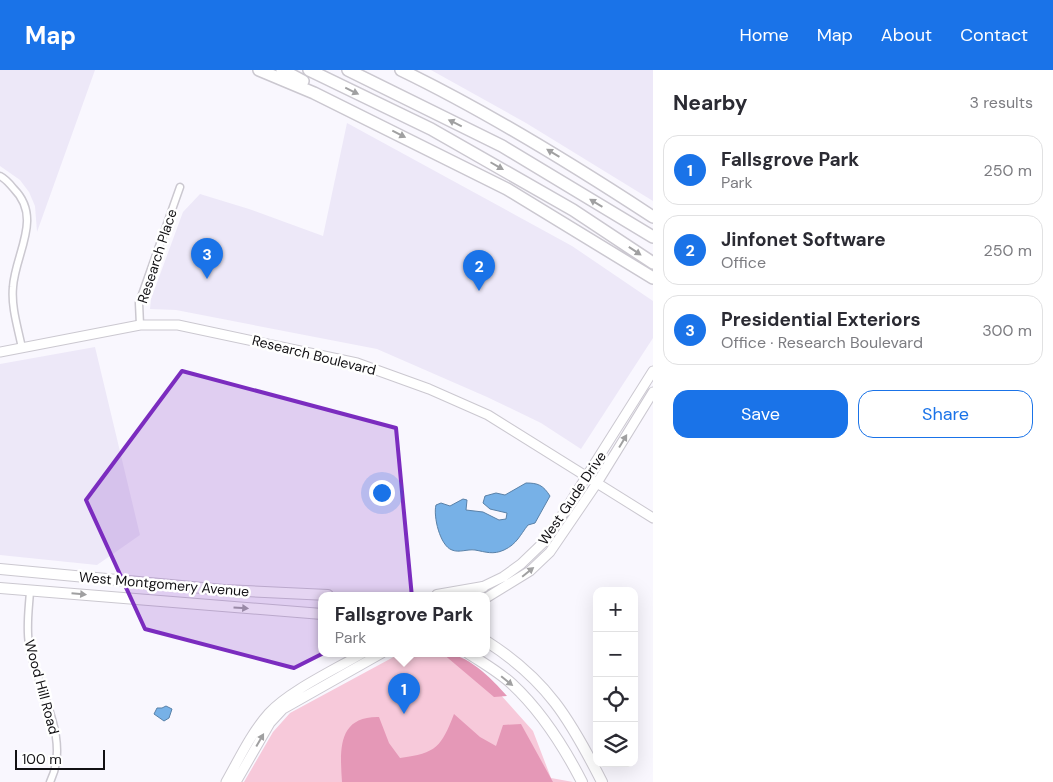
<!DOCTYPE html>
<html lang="en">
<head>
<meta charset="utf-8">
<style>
	:root { --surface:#fff; --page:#f2f2f3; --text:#2b2b33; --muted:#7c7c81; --line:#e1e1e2; --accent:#1a73e8 }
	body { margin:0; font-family:"DM Sans",sans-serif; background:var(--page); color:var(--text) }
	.controls { position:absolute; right:15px; bottom:15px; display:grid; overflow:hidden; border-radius:10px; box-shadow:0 5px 20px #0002 }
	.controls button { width:45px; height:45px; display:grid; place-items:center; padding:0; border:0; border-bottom:1px solid var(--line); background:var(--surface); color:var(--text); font:25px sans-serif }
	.scale { position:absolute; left:15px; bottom:12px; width:90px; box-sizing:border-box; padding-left:5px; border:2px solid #121114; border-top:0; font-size:14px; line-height:18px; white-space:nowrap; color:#121114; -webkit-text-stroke:4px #fff; paint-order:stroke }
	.you { position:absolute; left:381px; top:422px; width:18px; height:18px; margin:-12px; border:4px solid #fff; border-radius:50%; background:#1a73e8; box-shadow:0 0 0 8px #1a73e833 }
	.badge { display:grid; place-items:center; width:32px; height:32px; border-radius:50%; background:var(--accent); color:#fff; font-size:16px; font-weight:700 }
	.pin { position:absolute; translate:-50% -41px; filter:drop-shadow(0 1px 2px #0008) }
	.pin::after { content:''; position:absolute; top:26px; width:18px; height:15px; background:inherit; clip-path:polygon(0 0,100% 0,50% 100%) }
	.popup { position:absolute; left:318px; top:522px; width:172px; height:65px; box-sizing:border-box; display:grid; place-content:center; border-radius:10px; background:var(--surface); filter:drop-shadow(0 1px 4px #0005); font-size:16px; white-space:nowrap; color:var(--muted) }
	.popup b { font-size:19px; color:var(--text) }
	.popup::after { content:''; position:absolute; left:50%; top:100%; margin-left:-10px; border:10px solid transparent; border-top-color:var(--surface) }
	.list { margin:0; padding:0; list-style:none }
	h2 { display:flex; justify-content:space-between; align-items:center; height:65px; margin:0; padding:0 20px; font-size:21px }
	h2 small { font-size:16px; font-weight:400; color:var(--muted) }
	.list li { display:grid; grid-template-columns:32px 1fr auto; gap:15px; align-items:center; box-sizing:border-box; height:70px; margin:0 10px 10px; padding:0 10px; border:1px solid var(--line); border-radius:15px }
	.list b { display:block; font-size:19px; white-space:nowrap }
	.list p { margin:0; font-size:16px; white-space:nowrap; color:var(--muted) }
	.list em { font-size:16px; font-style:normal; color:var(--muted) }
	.actions { display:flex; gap:10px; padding:15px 20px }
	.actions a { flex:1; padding:11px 0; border:1px solid var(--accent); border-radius:15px; text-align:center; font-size:18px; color:var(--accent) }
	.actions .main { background:var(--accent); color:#fff }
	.icon { flex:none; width:28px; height:28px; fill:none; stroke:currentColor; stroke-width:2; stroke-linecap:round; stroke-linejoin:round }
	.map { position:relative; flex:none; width:653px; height:712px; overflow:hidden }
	header { display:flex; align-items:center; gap:30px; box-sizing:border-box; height:70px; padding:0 25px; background:var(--accent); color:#fff }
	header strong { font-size:24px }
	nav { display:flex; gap:28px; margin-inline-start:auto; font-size:18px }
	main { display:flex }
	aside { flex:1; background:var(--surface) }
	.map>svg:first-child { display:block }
	.built { fill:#ede8f8 }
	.green { fill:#f7c9da }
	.forest { fill:#e598b7 }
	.water { fill:#77b1e7; stroke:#5981a8 }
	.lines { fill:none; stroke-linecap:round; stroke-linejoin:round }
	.street-casing { stroke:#cbc8d0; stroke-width:9 }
	.secondary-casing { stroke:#cbc8d0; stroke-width:11 }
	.primary-casing { stroke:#cbc8d0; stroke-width:12 }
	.highway-casing { stroke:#cbc8d0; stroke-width:14 }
	.street { stroke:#fff; stroke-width:6 }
	.secondary { stroke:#fff; stroke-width:9 }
	.primary { stroke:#fff; stroke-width:10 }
	.highway { stroke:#fff; stroke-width:11 }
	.oneway { fill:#a0a0a1 }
	.marked { fill:#7b2cbf; fill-opacity:0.2; stroke:#7b2cbf; stroke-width:4; stroke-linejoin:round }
	.labels { text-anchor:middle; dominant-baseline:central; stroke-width:5; stroke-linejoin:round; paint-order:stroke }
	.street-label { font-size:14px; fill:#121114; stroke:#fff }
</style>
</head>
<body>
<header>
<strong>Map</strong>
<nav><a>Home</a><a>Map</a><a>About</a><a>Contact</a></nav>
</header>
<main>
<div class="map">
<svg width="653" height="712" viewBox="0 0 653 712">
	<rect width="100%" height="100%" fill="#f9f7fe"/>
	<path class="built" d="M0 0H95L37 162 35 136 29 122 20 110 0 96Z
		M431 0H653V131L526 53Z
		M347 53 572 176 653 231V268L581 379 541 353 487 327 377 279 176 240 150 239 151 229 183 142 200 124 249 139 323 166Z
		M95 277 140 465 97 495 0 485V294Z"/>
	<path class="green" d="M401 583H445L499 623 533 661 551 708 573 712H244L273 662 290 643Z"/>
	<path class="forest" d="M442 583C467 583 491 608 507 626L494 627Z
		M454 644 480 667 496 676 503 655 521 654 553 712H342C340 681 337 646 379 647L389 673 400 688C437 683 441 677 454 644Z"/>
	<path class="water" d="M526 413C538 413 543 415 550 426L535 453 528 455C520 465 517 474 504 480 493 485 486 482 475 480 467 479 459 483 452 480 440 476 433 446 436 435L441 433 450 436 463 429 467 430 466 440 483 442 499 450 506 449 507 443 490 439 483 433 485 426 496 423 505 425Z
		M166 636 172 639 169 648 164 651 154 644 157 638H162Z"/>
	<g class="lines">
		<defs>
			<path id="street" d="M0 106C6 109 10 114 14 119 43 148 15 184 13 217 11 237 18 258 22 278
				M140 255 139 233 180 117
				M30 521C29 538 26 557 29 574 36 618 72 668 50 712"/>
			<path id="secondary" d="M0 282 140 255H178L357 293 429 319 488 345 653 448
				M478 519 503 507 521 494 547 469 653 301
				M486 528 530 501 550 482 597 413 653 322
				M226 712C239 689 251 663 269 643 289 621 336 599 363 583
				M236 712 270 653 283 639 382 583"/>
			<path id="primary" d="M0 499 224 520 328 525
				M0 518 322 544
				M437 525 483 517
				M486 571C547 610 570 649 602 712
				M468 583C483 593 499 602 512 614 541 641 564 677 582 712"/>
			<path id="highway" d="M259 0 314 23 507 119 653 208
				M282 0 303 11
				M309 0 431 59 573 140 653 193
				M348 0 502 76 653 167
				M401 0C488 42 572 94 653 147"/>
		</defs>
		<use href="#street" class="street-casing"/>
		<use href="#secondary" class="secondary-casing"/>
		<use href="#primary" class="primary-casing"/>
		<use href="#highway" class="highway-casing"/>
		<use href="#street" class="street"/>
		<use href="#secondary" class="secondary"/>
		<use href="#primary" class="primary"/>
		<use href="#highway" class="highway"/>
	</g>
	<defs><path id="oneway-solid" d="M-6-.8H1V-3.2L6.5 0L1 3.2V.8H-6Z" transform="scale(1.25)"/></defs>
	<g class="oneway">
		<use href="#oneway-solid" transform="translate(352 21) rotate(26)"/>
		<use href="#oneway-solid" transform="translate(455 53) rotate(-154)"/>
		<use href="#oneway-solid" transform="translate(399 64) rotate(27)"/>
		<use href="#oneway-solid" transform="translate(553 83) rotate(-149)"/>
		<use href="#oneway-solid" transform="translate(497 96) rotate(30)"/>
		<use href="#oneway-solid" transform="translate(596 133) rotate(-149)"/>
		<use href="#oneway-solid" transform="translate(635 181) rotate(34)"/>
		<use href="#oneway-solid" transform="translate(623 371) rotate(-59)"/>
		<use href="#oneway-solid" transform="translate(528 502) rotate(-39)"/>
		<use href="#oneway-solid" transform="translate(79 524) rotate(5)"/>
		<use href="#oneway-solid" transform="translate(241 538) rotate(4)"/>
		<use href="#oneway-solid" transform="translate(507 611) rotate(39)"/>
		<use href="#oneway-solid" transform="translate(260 670) rotate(-60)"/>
	</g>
	<path class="marked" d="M182 301 396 358 413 538 294 598 145 559 86 430Z"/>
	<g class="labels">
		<g class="street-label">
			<text transform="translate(157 186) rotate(-72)">Research Place</text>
			<text transform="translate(314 285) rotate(14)">Research Boulevard</text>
			<text transform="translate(572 428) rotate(-56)">West Gude Drive</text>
			<text transform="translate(164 514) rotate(5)">West Montgomery Avenue</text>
			<text transform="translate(42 617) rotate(75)">Wood Hill Road</text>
		</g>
	</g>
</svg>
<div class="controls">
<button>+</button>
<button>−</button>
<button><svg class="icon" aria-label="locate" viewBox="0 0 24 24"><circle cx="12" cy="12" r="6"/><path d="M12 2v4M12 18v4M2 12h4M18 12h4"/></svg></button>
<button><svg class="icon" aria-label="layers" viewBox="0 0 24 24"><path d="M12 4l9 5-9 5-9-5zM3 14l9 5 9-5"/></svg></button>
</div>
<div class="scale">100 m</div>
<div class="you"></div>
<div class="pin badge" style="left:404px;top:644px">1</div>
<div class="popup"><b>Fallsgrove Park</b>Park</div>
<div class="pin badge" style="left:479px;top:221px">2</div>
<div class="pin badge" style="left:207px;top:209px">3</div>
</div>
<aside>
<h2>Nearby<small>3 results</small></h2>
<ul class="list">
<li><span class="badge">1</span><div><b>Fallsgrove Park</b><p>Park</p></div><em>250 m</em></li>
<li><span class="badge">2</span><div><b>Jinfonet Software</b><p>Office</p></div><em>250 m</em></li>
<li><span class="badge">3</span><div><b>Presidential Exteriors</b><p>Office · Research Boulevard</p></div><em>300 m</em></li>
</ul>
<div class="actions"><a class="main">Save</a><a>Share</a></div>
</aside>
</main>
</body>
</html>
